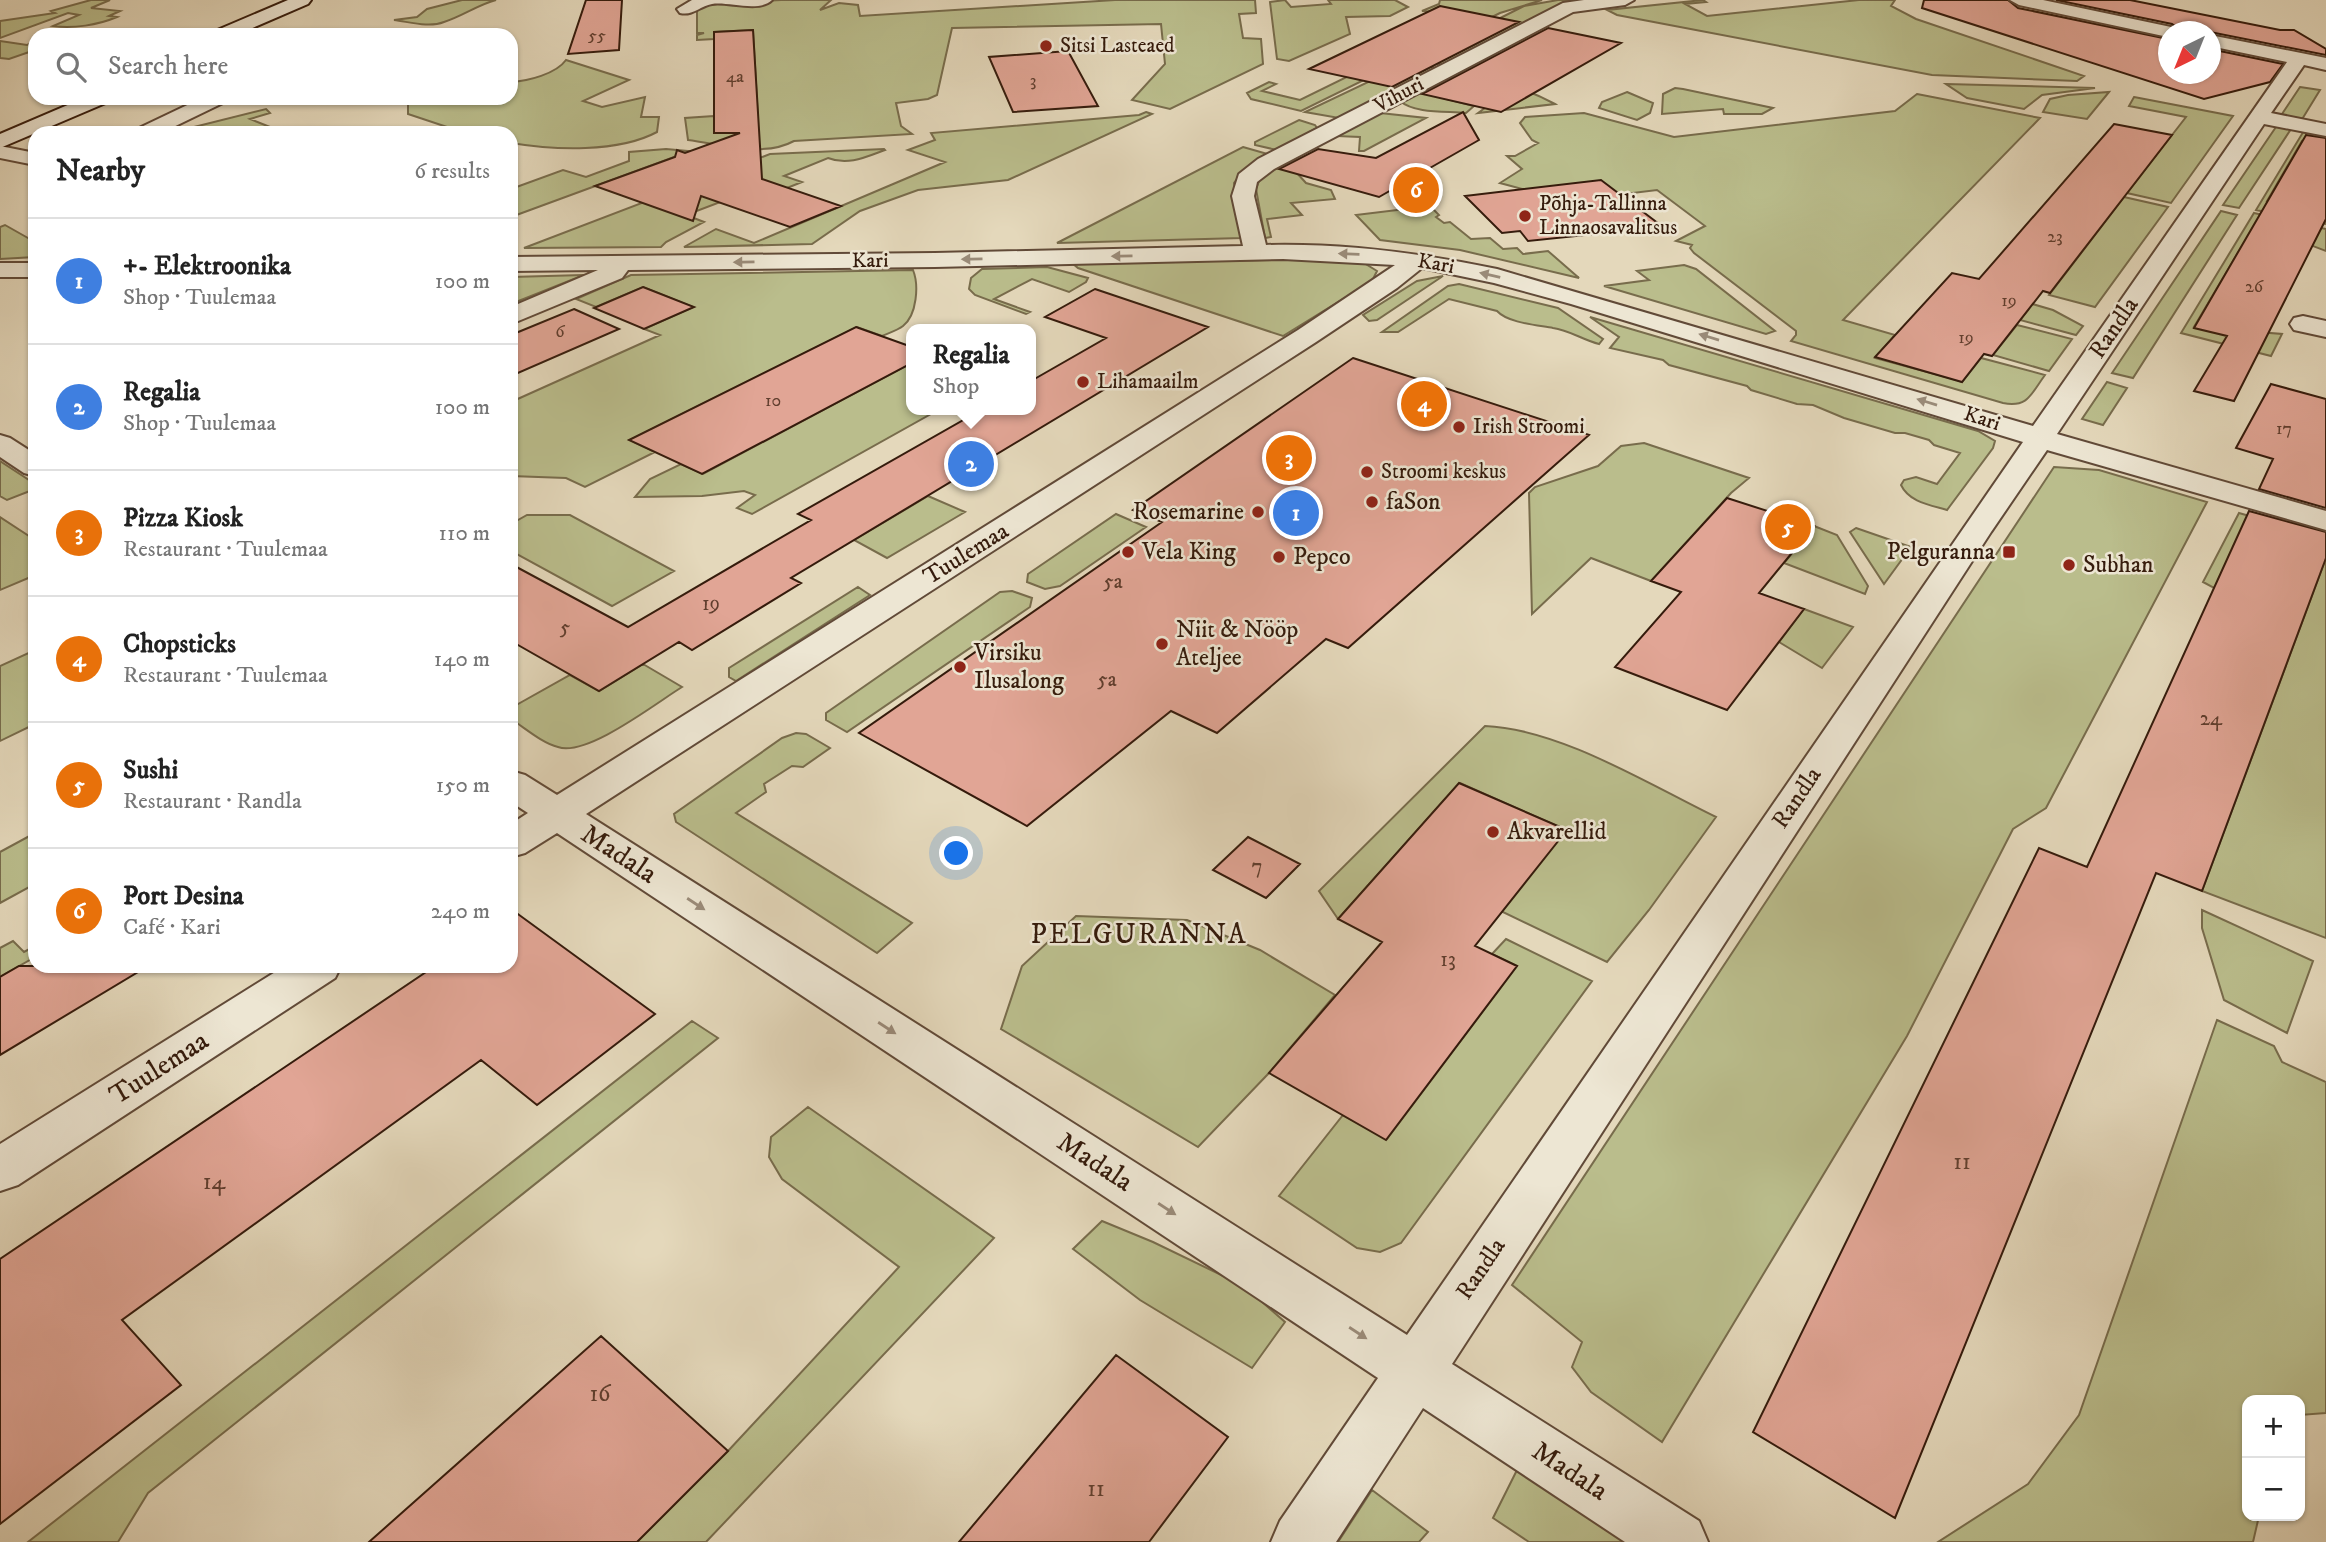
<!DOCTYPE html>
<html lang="en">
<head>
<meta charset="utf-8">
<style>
	:root { --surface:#fff; --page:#f6f6f6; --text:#222; --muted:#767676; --line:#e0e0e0; --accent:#8f2418 }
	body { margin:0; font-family:"IM FELL DW Pica",serif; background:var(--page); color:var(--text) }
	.controls { position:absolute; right:21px; bottom:21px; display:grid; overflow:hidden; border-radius:14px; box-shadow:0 2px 5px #0004 }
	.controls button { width:63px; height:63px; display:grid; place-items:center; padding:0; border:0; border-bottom:2px solid var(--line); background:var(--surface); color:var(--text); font:35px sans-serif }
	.compass { position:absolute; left:2158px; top:21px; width:63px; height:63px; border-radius:50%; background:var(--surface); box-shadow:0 2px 5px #0004; rotate:223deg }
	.you { position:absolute; left:957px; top:854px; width:24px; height:24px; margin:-18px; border:5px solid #fff; border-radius:50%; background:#1a73e8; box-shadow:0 0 0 10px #1a73e833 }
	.badge { display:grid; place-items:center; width:46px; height:46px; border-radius:50%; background:var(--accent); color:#fff; font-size:23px; font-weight:700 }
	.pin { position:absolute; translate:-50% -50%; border:4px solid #fff; box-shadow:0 2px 7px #0006 }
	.popup { position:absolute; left:906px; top:324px; width:130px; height:91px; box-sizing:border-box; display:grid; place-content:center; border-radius:14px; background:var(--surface); filter:drop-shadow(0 2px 5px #0005); font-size:23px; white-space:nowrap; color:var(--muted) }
	.popup b { font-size:26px; color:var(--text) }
	.popup::after { content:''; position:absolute; left:50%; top:100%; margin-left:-14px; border:14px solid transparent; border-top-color:var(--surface) }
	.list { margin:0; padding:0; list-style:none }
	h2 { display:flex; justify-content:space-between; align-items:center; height:91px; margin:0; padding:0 28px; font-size:30px }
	h2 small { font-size:23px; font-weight:400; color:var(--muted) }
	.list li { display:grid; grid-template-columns:46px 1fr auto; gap:21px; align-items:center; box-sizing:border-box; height:126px; padding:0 28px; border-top:2px solid var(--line) }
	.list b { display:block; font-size:26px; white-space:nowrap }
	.list p { margin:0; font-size:23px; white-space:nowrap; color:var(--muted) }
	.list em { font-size:23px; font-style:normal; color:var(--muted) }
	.icon { flex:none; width:38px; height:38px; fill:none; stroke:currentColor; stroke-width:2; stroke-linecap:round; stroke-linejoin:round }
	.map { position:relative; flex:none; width:2326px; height:1542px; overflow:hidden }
	.search { position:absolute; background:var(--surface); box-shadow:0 2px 5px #0004; left:28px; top:28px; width:490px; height:77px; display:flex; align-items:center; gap:18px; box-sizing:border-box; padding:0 24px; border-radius:21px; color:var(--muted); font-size:26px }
	.panel { position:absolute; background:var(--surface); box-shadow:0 2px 5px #0004; left:28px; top:126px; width:490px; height:847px; border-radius:21px }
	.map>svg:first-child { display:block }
	.green { fill:#babd8c; stroke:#786c4c; stroke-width:2 }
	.building { fill:#e1a595; stroke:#351b0c; stroke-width:2 }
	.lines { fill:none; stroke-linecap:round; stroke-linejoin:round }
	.minor-casing { stroke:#614a38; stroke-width:4 }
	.secondary-casing { stroke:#351b0c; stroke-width:4 }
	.minor { fill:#ede6d3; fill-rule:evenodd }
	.secondary { fill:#ede6d3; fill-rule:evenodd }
	.oneway { fill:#9a8b79 }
	.poi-dot { fill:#8f2418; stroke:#ede6d3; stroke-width:2.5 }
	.labels { text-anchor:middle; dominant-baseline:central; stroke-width:5; stroke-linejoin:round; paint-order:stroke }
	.far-number-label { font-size:18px; fill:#603e2e }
	.far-poi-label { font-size:21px; fill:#351b0c; stroke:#ede6d3; text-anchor:start }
	.far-street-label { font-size:21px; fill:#351b0c; stroke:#ede6d3 }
	.number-label { font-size:21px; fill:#603e2e }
	.street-label { font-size:24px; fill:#351b0c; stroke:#ede6d3 }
	.poi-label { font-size:24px; fill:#351b0c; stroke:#ede6d3; text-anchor:start }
	.near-number-label { font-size:24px; fill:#603e2e }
	.near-street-label { font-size:28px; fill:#351b0c; stroke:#ede6d3 }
	.quarter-label { font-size:28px; letter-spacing:2px; fill:#351b0c; stroke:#ede6d3 }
</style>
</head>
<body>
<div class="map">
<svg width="2326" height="1542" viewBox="0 0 2326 1542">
	<rect width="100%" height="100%" fill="#e4d8bb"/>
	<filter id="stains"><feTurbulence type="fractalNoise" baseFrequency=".00286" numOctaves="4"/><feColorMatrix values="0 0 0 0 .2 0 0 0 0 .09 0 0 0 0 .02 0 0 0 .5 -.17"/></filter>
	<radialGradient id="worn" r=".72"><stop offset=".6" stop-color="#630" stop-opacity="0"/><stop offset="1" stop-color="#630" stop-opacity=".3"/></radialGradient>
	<path class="green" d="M91 0H110L91 8 120 11 109 16 117 17C98 25 73 29 53 26L79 15 68 13 0 38V21L55 13 51 11Z
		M462 0H496C477 5 463 16 444 22 429 28 410 22 394 20L417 17 427 9Z
		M781 0H831L820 10 839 3 858 5 860 16 1115 0H1255L1256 13 1239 14 1243 38 1261 39 1263 64 1170 109 1132 100 1165 64 1161 24 952 28 937 95 928 99 896 103 901 126 912 134 794 141C763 158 721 144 688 140L685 118 714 116 758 119 753 30 715 32 714 39 697 40V35L704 33H697V10L706 4Z
		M1285 0 1291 7 1331 4 1328 0H1395L1408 7 1390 16 1346 17 1350 34 1289 61 1277 59 1270 2Z
		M1440 0H1542L1500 13 1301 111 1251 99 1247 93 1269 82 1276 84 1262 91 1300 100 1475 14 1422 11 1439 4Z
		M1558 0H1575L1565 2 1443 65 1419 59 1524 6Z
		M1703 0 1706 2 1685 4 1707 16 1859 0H1895L1891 6 1916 19 2084 76 2077 81 1932 75 1617 15 1607 10Z
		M0 41 27 45 35 42V50L9 59 0 58Z
		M566 60 629 80 583 101 602 107 645 97 641 117H659L657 132C618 153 554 150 511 143V133L459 131 408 114V103L427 98H511V82C528 81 556 74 566 60Z
		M1410 62 1436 68 1339 118 1305 112Z
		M1454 71C1491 79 1522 86 1555 104L1478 113 1489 105 1428 90 1441 83 1442 77Z
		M1946 84 2095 88 2042 95 2024 109 1967 98Z
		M2300 87 2320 90 2301 121 2280 117Z
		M1675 88 1683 89 1773 108 1762 114H1724L1723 109 1662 114 1663 94Z
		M1627 92 1653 103 1650 113 1637 120 1599 108 1602 102Z
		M2109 92 2087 119 2043 112 2050 99 2068 95Z
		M1423 93 1474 106 1466 113C1447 111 1415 114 1400 101L1405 97Z
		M1917 94 2040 118 1843 320 1895 335 1875 358 1957 380 1962 382 1981 358 2045 375C2031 394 2028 408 2003 403L1791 341 1796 335V331L1694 253 1690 248 1692 245 1676 241 1705 226 1657 190 1567 201 1500 183 1522 169 1507 156H1515L1538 143 1532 140 1520 123 1525 117 1584 113 1674 137 1895 111Z
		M2134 97 2233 116 2171 203 2127 193 2186 117 2129 106Z
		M266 109 270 113 250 119 285 133H170Z
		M1146 112 1152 114 1008 180 918 190 860 211 812 244 684 247 716 229 754 243 945 162 908 150 935 140 931 133 1139 115Z
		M1380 113 1426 118 1364 151H1359L1360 137 1335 136Z
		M1299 120 1315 125 1317 128 1277 150 1255 145V142Z
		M2278 124 2293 126 2239 208 2223 205Z
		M2305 129 2326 133V146L2302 141 2267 201 2326 214V224L2256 210Z
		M1243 147 1271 155 1244 170 1234 183 1242 238 1057 243Z
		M666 149 699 152 685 153 511 217V189L563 170 586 177 629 161V152Z
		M884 149 885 150C866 157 848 166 828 158L784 176 802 182 782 190 765 185 686 215 704 222 666 242 661 247 524 248 770 154Z
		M1286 161 1306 183 1331 190 1335 199 1291 203 1302 215 1267 219 1271 237 1265 238 1256 189 1261 176Z
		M2124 197 2168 207 2095 307 2049 295Z
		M1430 206 1439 215 1436 217 1444 223 1450 222 1471 239 1490 238 1503 249 1517 248 1523 254 1548 251 1579 278 1460 250 1380 240 1356 215Z
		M2221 211 2237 215 2133 378 2112 373Z
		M2254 213 2326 229V251L2255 224 2194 327 2282 334 2271 356 2181 333Z
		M5 225 35 242V257L0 259V227Z
		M1340 259 1364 263 1377 271 1372 281 1283 336 1078 268 1072 263Z
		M1684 265 1696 269 1775 331 1766 334 1604 286 1649 280 1637 271Z
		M1047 267 1088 278 1086 282 1069 292 1032 279 994 299 1030 312 1026 314 975 295 969 289 971 278 982 269Z
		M913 270C919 285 917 315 903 326 898 330 889 333 882 336L857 327 630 440 655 452 585 487 566 478 511 476V402L660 335 644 329 693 307 643 287 596 307 576 299 631 275Z
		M584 275 511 304V277Z
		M1443 276 1377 320 1369 321 1363 315 1417 281Z
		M1459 284 1558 308 1603 339 1599 344C1583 340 1569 330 1553 328 1537 325 1508 323 1497 311L1449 299 1398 332H1382L1448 286Z
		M2022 301 2053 310 2083 326 2076 335 2020 320 2028 310 2017 307Z
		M1590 317 1978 431 1995 441 1993 448 1947 510C1930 505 1909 502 1901 485L1904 480 1916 477 1937 484 1960 453 1934 445 1929 440 1905 433H1895L1844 418 1813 405 1797 404 1751 390 1747 386 1669 365 1663 360 1610 348 1619 337Z
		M2017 325 2072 339 2049 371 1993 355Z
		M911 363 912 410H938L752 514 737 508 755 495 744 491 702 496 635 497 650 479 681 464 703 474Z
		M2107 382 2127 388 2103 425 2082 419Z
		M1644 443 1749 478 1731 493 1651 581 1591 558 1532 614 1529 493 1535 487 1598 466 1621 446Z
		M0 461 35 484V489L7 500 0 496Z
		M2054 467 2099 470 2207 502 2046 808 2013 829 1907 1036 1662 1442 1591 1392 1572 1367 1582 1342 1512 1285Z
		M928 496 965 512 887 558 854 540Z
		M2239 513 2326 538 2214 588 2203 582Z
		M1116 514 1146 527 1060 586 1045 589 1027 582 1028 574Z
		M527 515H570L674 571 612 606 511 551V524Z
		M0 517 35 540V578L33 576 0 590Z
		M1814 526 1837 535 1868 586 1865 594 1784 563Z
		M1856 528 1911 547 1884 584 1850 532Z
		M2326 558V938L2202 891Z
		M858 587 870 595 736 681 729 677V668Z
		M1012 591 1032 598 1030 607 847 732 826 720V713L1000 592Z
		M1804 609 1853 627 1822 668 1779 642Z
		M35 650V724L0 741V666Z
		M643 664 682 687C656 703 587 757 558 747 542 743 525 728 511 719V708L570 675 599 691Z
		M1485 726C1560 729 1648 784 1716 817L1649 910 1607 962 1480 901 1566 830 1460 783 1338 919 1319 891Z
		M796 733 806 734 830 748 803 767 792 766 764 784 766 792 736 813 912 923 877 953 676 822 674 814 782 738Z
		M35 833V884L0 903V852Z
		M2202 910 2313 961 2287 1033 2224 1000 2202 928Z
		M1076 916 1187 920 1260 950 1335 995 1269 1073 1198 1147 1001 1029 1022 966Z
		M1506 939 1592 981 1401 1243 1380 1252 1357 1248 1279 1196 1343 1115 1387 1139 1517 966 1492 954Z
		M13 941 24 952 35 946V957L0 977V948Z
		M2217 1020 2274 1046 2282 1062 2326 1082V1413L2300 1415V1400H2247V1516H2259L2253 1542H1938L2028 1484 2079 1415Z
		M692 1021 718 1038 148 1493 118 1542H28Z
		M808 1107 994 1238 706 1542H637L728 1451 899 1267 782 1179 769 1157 771 1137Z
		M1102 1221 1153 1242 1244 1286 1285 1322 1252 1368 1140 1300 1073 1249Z
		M1517 1470 1626 1542H1529L1493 1518Z
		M1372 1490 1428 1532 1419 1542H1338Z"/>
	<path class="building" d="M586 0H622L619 50 568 54Z
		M1924 0H2008L2018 8 2168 39V74H2210V49L2283 64 2270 82 2204 99 1922 8Z
		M2056 0H2130L2280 30H2294L2326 49V55L2210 32H2183L2172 24Z
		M1440 6 1519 22 1392 87 1309 69Z
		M1548 28 1621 43 1501 112 1422 94Z
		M753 30 762 179 841 206 790 227 701 196 693 221 595 186 675 157 677 150 685 153 740 133H714V32Z
		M1068 51 1098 106 1013 112 989 57Z
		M1463 112 1479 140 1379 197 1279 169 1318 149 1376 158Z
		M2114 124 2172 135 2050 293 2043 291 1992 356 1984 354 1962 382 1875 357 1952 273 1979 279Z
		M2306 135 2326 138V219L2234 401 2194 391 2227 336 2194 328Z
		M1601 180 1663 227 1528 241 1520 231 1502 233 1465 196Z
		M643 287 694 307 644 329 594 308Z
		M1095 289 1208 327 791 578 801 583 692 650 679 642 599 691 511 641V564L628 627 811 520 798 514 981 410H1031V381L1106 338 1045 317Z
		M574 309 619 329 511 376V335Z
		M856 327 912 347V363L702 474 629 440Z
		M1353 358 1589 435 1348 648 1326 639 1217 733 1171 711 1027 826 859 733 1162 522 1133 510Z
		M2271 384 2326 399V508L2259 489 2273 459 2236 448Z
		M1727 498 1814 526 1759 593 1804 609 1727 710 1615 667 1681 592 1651 581Z
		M2249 511 2326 532V558L2202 891 2156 873 1895 1518 1753 1432 2039 848 2087 867Z
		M1459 783 1567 830 1475 946 1517 966 1386 1140 1269 1073 1382 942 1338 919Z
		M1248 837 1300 864 1266 898 1213 870Z
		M511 909 655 1014 537 1105 481 1060 122 1320 181 1385 0 1524V1259L435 966H511Z
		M19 966H148L0 1055V977Z
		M601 1336 728 1451 637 1542H369Z
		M1116 1355 1228 1437 1149 1542H959Z"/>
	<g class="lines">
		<defs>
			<path id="minor" d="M692 0H772C759 13 727 1 712 4 700 6 693 16 680 13L677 9Z
				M1584 0H1634L1625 5 1573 12 1274 169 1257 182 1254 196 1266 245C1345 243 1420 253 1497 269L2033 426 2287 62 2210 46V35L2326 58V70L2304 65 2271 113 2326 124V136L2264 124 2057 434 2326 511V530L2047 450 1991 532 1452 1364 1699 1521 1708 1542H1625L1423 1408 1336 1542H1271L1280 1521 1378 1378 557 833 525 853 511 857V824L528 813 511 802V771L525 775 557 795 1298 330 1395 265 1283 259 935 267 628 270 622 278 511 324V307L598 270 511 271V257L935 253 1243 246 1232 196 1239 174 1258 159 1563 3ZM1422 268 1494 283 1571 304 2023 442 1407 1335 586 814 1316 342 1397 288Z
				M2010 0H2043L2171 27 2180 32H2168V37L2019 5Z
				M202 98H228L225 102 161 133H134L137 129Z
				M0 146 35 153V165L0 158Z
				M0 263H35V277H0Z
				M2303 316 2326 321V337L2294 330 2290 324 2294 318Z
				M0 435 10 438 35 454V476L24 473 0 457Z
				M285 966H341L335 978 18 1185 0 1191V1144Z"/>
			<path id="secondary" d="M288 0H311L308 4 236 35H212L215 31Z
				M84 98H111L108 102 0 148V134Z"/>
		</defs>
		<use href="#minor" class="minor-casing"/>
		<use href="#secondary" class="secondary-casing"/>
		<use href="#minor" class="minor"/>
		<use href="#secondary" class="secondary"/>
	</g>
	<defs><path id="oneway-solid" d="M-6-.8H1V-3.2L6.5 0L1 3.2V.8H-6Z" transform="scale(1.75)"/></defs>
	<g class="oneway">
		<use href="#oneway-solid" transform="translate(1349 254) rotate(-178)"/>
		<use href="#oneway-solid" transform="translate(1122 256) rotate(179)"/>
		<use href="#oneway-solid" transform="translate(972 259) rotate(179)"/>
		<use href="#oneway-solid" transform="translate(744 262) rotate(179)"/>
		<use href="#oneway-solid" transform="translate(1490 275) rotate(-167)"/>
		<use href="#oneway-solid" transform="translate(1709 337) rotate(-163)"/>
		<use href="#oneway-solid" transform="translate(1927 402) rotate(-163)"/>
		<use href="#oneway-solid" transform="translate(696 904) rotate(33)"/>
		<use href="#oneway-solid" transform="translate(887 1028) rotate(33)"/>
		<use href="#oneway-solid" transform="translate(1167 1209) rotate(33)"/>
		<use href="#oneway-solid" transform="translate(1358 1333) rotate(33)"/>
	</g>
	<g class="poi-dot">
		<circle cx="1046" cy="46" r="7"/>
		<circle cx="1525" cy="216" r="7"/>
		<circle cx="1083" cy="382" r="7"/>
		<circle cx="1459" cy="427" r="7"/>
		<circle cx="1367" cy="472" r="7"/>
		<circle cx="1372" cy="502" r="7"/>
		<circle cx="1258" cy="512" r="7"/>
		<circle cx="1128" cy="552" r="7"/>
		<rect x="2002" y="545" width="14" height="14" rx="3.5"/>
		<circle cx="1279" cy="557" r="7"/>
		<circle cx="2069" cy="565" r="7"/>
		<circle cx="1162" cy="644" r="7"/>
		<circle cx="960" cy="667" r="7"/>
		<circle cx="1493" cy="832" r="7"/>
	</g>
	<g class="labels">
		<g class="far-number-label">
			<text x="597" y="36">55</text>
			<text x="735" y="77">4a</text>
			<text x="1033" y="81">3</text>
			<text x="2055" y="237">23</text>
			<text x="2254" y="287">26</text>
			<text x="2009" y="301">19</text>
			<text x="560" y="332">6</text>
			<text x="1966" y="338">19</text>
			<text x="773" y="401">10</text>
			<text x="2284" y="429">17</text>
		</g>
		<g class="far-poi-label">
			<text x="1060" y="46">Sitsi Lasteaed</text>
			<text x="1539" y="204">Põhja-Tallinna<tspan x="1539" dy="24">Linnaosavalitsus</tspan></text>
			<text x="1097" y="382">Lihamaailm</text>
			<text x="1473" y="427">Irish Stroomi</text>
			<text x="1381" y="472">Stroomi keskus</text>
		</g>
		<g class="far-street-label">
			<text transform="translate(1399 95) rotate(-28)">Vihuri</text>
			<text transform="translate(870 261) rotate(-1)">Kari</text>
			<text transform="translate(1436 264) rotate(10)">Kari</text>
			<text transform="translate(1982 419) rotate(18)">Kari</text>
		</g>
		<g class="number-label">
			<text x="1113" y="582">5a</text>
			<text x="711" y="604">19</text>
			<text x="565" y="628">5</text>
			<text x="1107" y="680">5a</text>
			<text x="2211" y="719">24</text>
			<text x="1257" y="867">7</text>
			<text x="1448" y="960">13</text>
		</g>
		<g class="street-label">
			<text transform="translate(2114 328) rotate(-56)">Randla</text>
			<text transform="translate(966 554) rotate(-32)">Tuulemaa</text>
			<text transform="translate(1797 798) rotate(-56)">Randla</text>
			<text transform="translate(1481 1269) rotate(-56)">Randla</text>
		</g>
		<g class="poi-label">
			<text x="1386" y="502">faSon</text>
			<text x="1244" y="512" text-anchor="end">Rosemarine</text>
			<text x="1142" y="552">Vela King</text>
			<text x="1995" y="552" text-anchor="end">Pelguranna</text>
			<text x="1293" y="557">Pepco</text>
			<text x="2083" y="565">Subhan</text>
			<text x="1176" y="630">Niit &amp; Nööp<tspan x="1176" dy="28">Ateljee</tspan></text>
			<text x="974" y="653">Virsiku<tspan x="974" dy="28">Ilusalong</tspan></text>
			<text x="1507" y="832">Akvarellid</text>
		</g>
		<g class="near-number-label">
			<text x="1962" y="1162">11</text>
			<text x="214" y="1182">14</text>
			<text x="600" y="1394">16</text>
			<text x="1096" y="1489">11</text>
		</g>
		<g class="near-street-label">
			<text transform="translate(619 854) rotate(33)">Madala</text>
			<text transform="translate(159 1068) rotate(-33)">Tuulemaa</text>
			<text transform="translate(1095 1162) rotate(33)">Madala</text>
			<text transform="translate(1570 1471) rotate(33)">Madala</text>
		</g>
		<g class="quarter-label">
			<text x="1139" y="934">PELGURANNA</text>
		</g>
	</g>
	<rect width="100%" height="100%" filter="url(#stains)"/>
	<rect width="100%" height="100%" fill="url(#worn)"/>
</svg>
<div class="controls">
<button>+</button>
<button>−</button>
</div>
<svg class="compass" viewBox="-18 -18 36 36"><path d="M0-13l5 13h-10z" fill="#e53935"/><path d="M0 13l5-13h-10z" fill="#767676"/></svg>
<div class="you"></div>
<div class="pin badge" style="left:1296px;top:513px;background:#3f7fe0">1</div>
<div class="pin badge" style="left:971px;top:464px;background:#3f7fe0">2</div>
<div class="popup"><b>Regalia</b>Shop</div>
<div class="pin badge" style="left:1289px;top:458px;background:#e8710a">3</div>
<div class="pin badge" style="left:1424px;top:404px;background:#e8710a">4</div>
<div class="pin badge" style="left:1788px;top:527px;background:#e8710a">5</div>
<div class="pin badge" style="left:1416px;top:190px;background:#e8710a">6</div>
<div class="search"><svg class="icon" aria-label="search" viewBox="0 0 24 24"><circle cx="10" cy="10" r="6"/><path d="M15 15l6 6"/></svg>Search here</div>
<section class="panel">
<h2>Nearby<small>6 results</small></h2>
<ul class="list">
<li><span class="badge" style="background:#3f7fe0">1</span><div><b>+- Elektroonika</b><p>Shop · Tuulemaa</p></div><em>100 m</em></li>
<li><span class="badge" style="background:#3f7fe0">2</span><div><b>Regalia</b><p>Shop · Tuulemaa</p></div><em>100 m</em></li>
<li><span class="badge" style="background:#e8710a">3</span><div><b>Pizza Kiosk</b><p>Restaurant · Tuulemaa</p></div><em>110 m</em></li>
<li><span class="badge" style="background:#e8710a">4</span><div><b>Chopsticks</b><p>Restaurant · Tuulemaa</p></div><em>140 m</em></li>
<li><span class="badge" style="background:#e8710a">5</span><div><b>Sushi</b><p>Restaurant · Randla</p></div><em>150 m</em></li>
<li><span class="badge" style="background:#e8710a">6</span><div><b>Port Desina</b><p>Café · Kari</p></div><em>240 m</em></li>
</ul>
</section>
</div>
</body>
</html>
